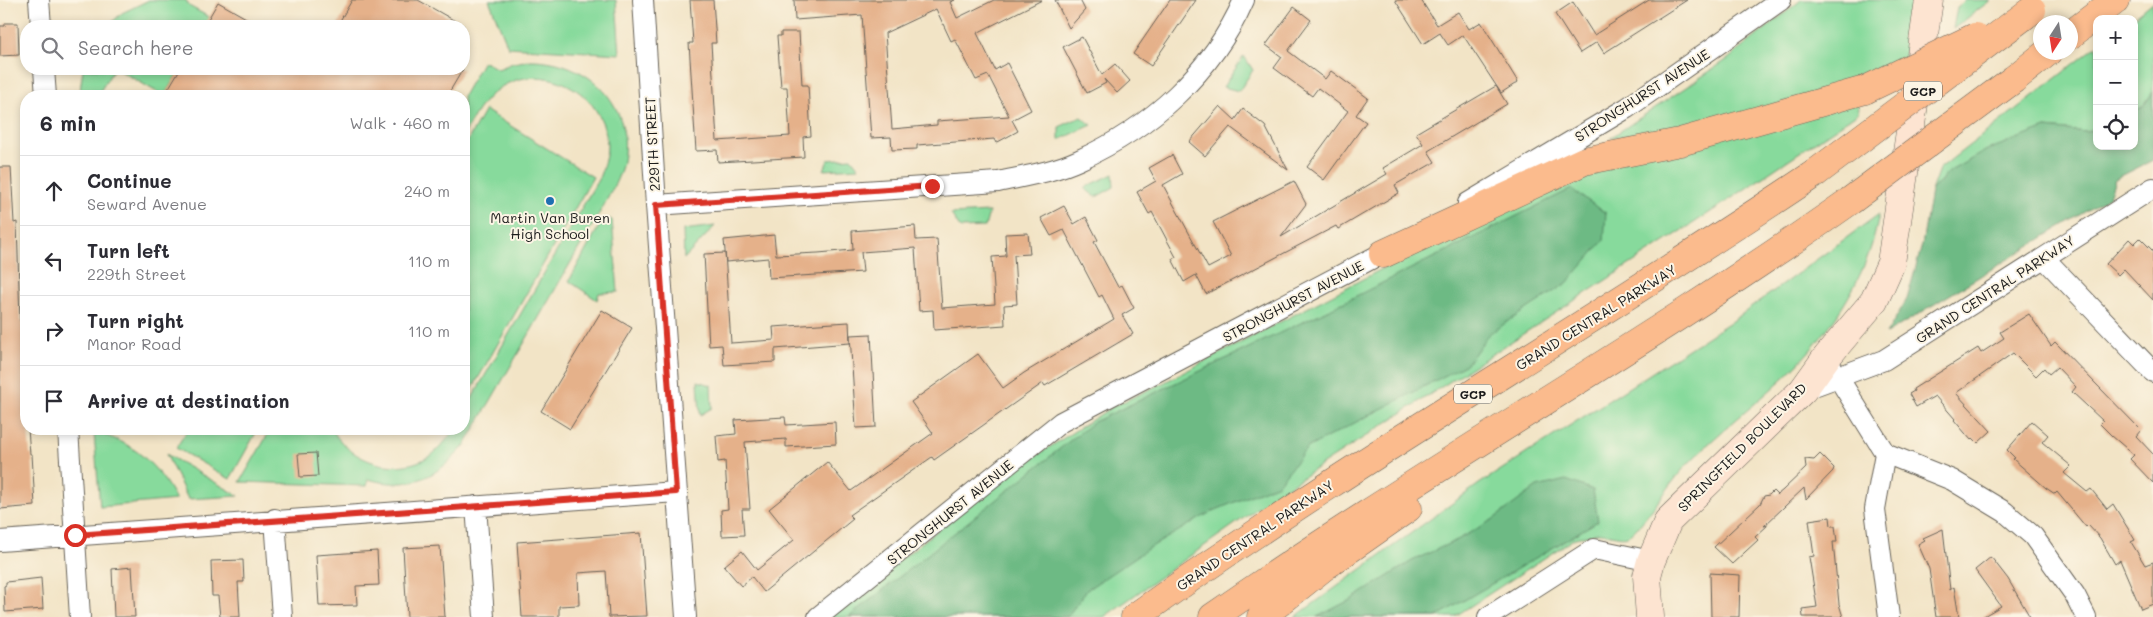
<!DOCTYPE html>
<html lang="en">
<head>
<meta charset="utf-8">
<style>
	:root { --surface:#fff; --page:#f7f7f7; --text:#2b2b33; --muted:#7c7c81; --line:#e1e1e2 }
	body { margin:0; font-family:Mali,sans-serif; background:var(--page); color:var(--text) }
	.controls { position:absolute; right:15px; top:15px; display:grid; overflow:hidden; border-radius:10px; box-shadow:0 2px 8px #0003 }
	.controls button { width:45px; height:45px; display:grid; place-items:center; padding:0; border:0; border-bottom:1px solid var(--line); background:var(--surface); color:var(--text); font:25px sans-serif }
	.compass { position:absolute; left:2033px; top:15px; width:45px; height:45px; border-radius:50%; background:var(--surface); box-shadow:0 2px 8px #0003; rotate:192deg }
	.stop { position:absolute; width:15px; height:15px; margin:-11px; border:4px solid #d93025; border-radius:50%; background:#fff }
	.stop.end { background:#d93025; border-color:#fff; box-shadow:0 1px 5px #0008 }
	.list { margin:0; padding:0; list-style:none }
	h2 { display:flex; justify-content:space-between; align-items:center; height:65px; margin:0; padding:0 20px; font-size:21px }
	h2 small { font-size:16px; font-weight:400; color:var(--muted) }
	.list li { display:grid; grid-template-columns:32px 1fr auto; gap:15px; align-items:center; box-sizing:border-box; height:70px; padding:0 20px; border-top:1px solid var(--line) }
	.list b { display:block; font-size:19px; white-space:nowrap }
	.list p { margin:0; font-size:16px; white-space:nowrap; color:var(--muted) }
	.list em { font-size:16px; font-style:normal; color:var(--muted) }
	.icon { flex:none; width:28px; height:28px; fill:none; stroke:currentColor; stroke-width:2; stroke-linecap:round; stroke-linejoin:round }
	.map { position:relative; flex:none; width:2153px; height:617px; overflow:hidden }
	.search { position:absolute; background:var(--surface); box-shadow:0 2px 8px #0003; left:20px; top:20px; width:450px; height:55px; display:flex; align-items:center; gap:12px; box-sizing:border-box; padding:0 18px; border-radius:20px; color:var(--muted); font-size:19px }
	.panel { position:absolute; background:var(--surface); box-shadow:0 2px 8px #0003; left:20px; top:90px; width:450px; height:345px; border-radius:20px }
	.map>svg:first-child { display:block }
	.green { fill:#87da9c; stroke:#527b5c }
	.forest { fill:#6dba84; stroke:#446b50 }
	.building { fill:#e5b18a; fill-rule:evenodd }
	.lines { fill:none; stroke-linecap:round; stroke-linejoin:round }
	.minor-casing { stroke:#676258; stroke-width:22 }
	.secondary-casing { stroke:#676258; stroke-width:29 }
	.motorway-casing { stroke:#676258; stroke-width:29 }
	.minor { stroke:#fff; stroke-width:20 }
	.secondary { stroke:#fde4d1; stroke-width:28 }
	.motorway { stroke:#fbbb8d; stroke-width:28 }
	.motorway-bridge-casing { stroke:#676258; stroke-width:29; stroke-linecap:butt }
	.motorway-bridge { stroke:#fbbb8d; stroke-width:28 }
	.route { stroke:#d93025; stroke-width:6 }
	.poi-dot { fill:#1f6fb2; stroke:#fcf5e5; stroke-width:2 }
	.labels { text-anchor:middle; dominant-baseline:central; stroke-width:4; stroke-linejoin:round; paint-order:stroke }
	.shield { fill:#fcf5e5; stroke:#5f5d58; stroke-width:1 }
	.shield-label { font-size:12px; font-weight:bold; fill:#1c1c1c }
	.street-label { font-size:14px; fill:#1c1c1c; stroke:#fcf5e5 }
	.poi-label { font-size:14px; fill:#1c1c1c; stroke:#fcf5e5 }
</style>
</head>
<body>
<div class="map">
<svg width="2153" height="617" viewBox="0 0 2153 617">
	<rect width="100%" height="100%" fill="#fcf5e5"/>
	<filter id="ink" filterUnits="userSpaceOnUse"><feTurbulence type="fractalNoise" baseFrequency=".02" numOctaves="2"/><feDisplacementMap in="SourceGraphic" scale="10" xChannelSelector="R" yChannelSelector="G"/><feConvolveMatrix kernelMatrix="1 2 1 2 8 2 1 2 1" color-interpolation-filters="sRGB"/></filter>
	<filter id="wash" filterUnits="userSpaceOnUse"><feTurbulence type="fractalNoise" baseFrequency=".0096" numOctaves="4" result="noise"/><feDisplacementMap in="SourceGraphic" scale="20" xChannelSelector="R" yChannelSelector="G"/><feGaussianBlur stdDeviation="1.12" result="paint"/><feColorMatrix in="noise" values="0 0 0 0 0 0 0 0 0 0 0 0 0 0 0 0 0 1.4 0 .05"/><feComposite in="paint" operator="in"/></filter>
	<g filter="url(#wash)">
		<rect width="100%" height="100%" fill="#f2e4c6"/>
		<path class="green" d="M149 0H186L189 6 209 17 204 26H108L122 13Z
			M489 0H616L620 54 508 47Z
			M1801 0H1914L1905 57 1844 83 1727 120 1610 138 1728 59Z
			M1966 0H1991L1953 29 1957 7Z
			M2153 2V92L2144 105 2134 112V19H2132Z
			M2097 46V130L2086 132 2046 128 1950 171 1931 191 1939 169Z
			M1244 56 1253 70 1239 91 1223 87Z
			M531 60C589 60 636 106 622 166 618 180 611 192 604 205L465 445C438 477 410 491 368 479L367 486 240 482 271 429H332C351 464 401 478 434 453 442 446 448 438 454 429H464V412L599 178C603 168 607 156 607 145 605 92 543 58 498 89 482 100 473 118 464 134L463 96 483 61 498 69 513 63Z
			M83 69H114L97 96H74L80 91Z
			M117 69H180L164 96Z
			M1856 102 1859 107 1858 113 1720 206 1286 488 1104 617H827L1017 468 1112 407 1165 382 1572 170Z
			M485 110 593 177 464 403V147Z
			M1081 117 1092 125 1059 140V127Z
			M851 158 859 168 824 170 828 160Z
			M1113 174 1114 187 1096 197 1084 188Z
			M989 212 985 227 960 228 951 214Z
			M1879 214C1869 278 1826 340 1778 383 1748 411 1713 437 1685 467 1674 478 1637 534 1627 536 1619 539 1607 532 1597 533 1590 534 1582 537 1575 538L1454 617H1295L1479 484 1738 317Z
			M607 218 612 220 618 292 599 293 597 300 569 281 602 221Z
			M715 226 684 259 683 230Z
			M698 381 711 385 712 408 700 415Z
			M188 429H258L230 479 176 448Z
			M94 433C132 439 160 468 176 500L100 507Z
			M166 454 239 496 188 499Z"/>
		<path class="forest" d="M2153 92V160L2115 179 2109 197 1886 334 1907 299 1922 245 1931 191 1950 171 1987 150 2046 128 2086 132 2097 130V146H2134V112L2144 105Z
			M1571 189 1606 213 1604 240 1567 283 1489 334 1467 364 1307 448 1278 484 1211 512 1146 550 1088 589 1067 617H849L1092 423 1336 306Z
			M1566 480 1593 490 1598 521 1436 617H1317L1352 599 1412 561 1459 539 1492 520 1537 487Z"/>
		<g id="blocks">
			<path class="building" d="M352 0H418L464 26H337Z
				M690 0H713L716 43H711L717 141 790 136 787 87H781L777 36H781V32H799L802 85H808L811 136 803 137 804 157 718 162 717 150 696 151 689 43H693Z
				M794 0H955L950 2 957 18 994 0H1042L977 33 995 70 1007 63 1031 110 1012 120 1018 131 996 143 994 139 917 145V149L892 150 891 137 871 138 862 15 795 20ZM936 9 951 41 955 39 976 80 988 75 1009 116 937 121V125L892 129 885 33Z
				M1055 0H1080L1085 10 1069 28Z
				M1170 0H1196L1151 66 1133 54Z
				M1395 0H1421L1437 25 1458 12 1469 29 1481 22 1518 82 1501 93 1463 35 1448 45 1440 33 1423 44Z
				M1649 0H1687L1604 53 1597 42 1580 53 1555 14 1573 2 1594 35Z
				M218 2 260 26H204Z
				M1294 7 1311 20 1288 51 1325 79 1331 71 1368 98 1356 115 1366 122 1324 180 1307 167 1348 111 1318 88 1312 96 1274 68 1282 57 1266 45Z
				M5 23H18L19 55 0 56V26H5Z
				M1082 37 1102 75 1115 64 1130 81 1117 93 1104 79 1106 83 1087 93 1063 47Z
				M180 69H463L447 96H164Z
				M1496 86 1507 104 1428 151 1435 162 1395 185 1399 193 1338 229 1336 226 1206 294 1196 275 1184 282 1172 259 1176 257 1152 212 1149 214 1137 192 1156 181 1149 168 1172 155 1182 174 1163 185 1208 268 1231 256 1213 222 1294 181 1306 204 1281 237 1387 174 1383 168 1423 144 1416 133Z
				M1220 106 1235 120 1243 109 1265 126 1288 170 1230 127 1205 156 1189 142Z
				M0 167H11L14 223 17 222 20 321H23L26 375H24L26 429H28L30 454H32L35 506 0 509Z
				M1064 206 1074 224 1086 217 1098 240 1094 242 1118 287 1122 285 1134 308 1122 315 1133 334 1045 386 1043 383 934 460 932 457 849 515 853 519 764 592 752 577 741 586 724 566 742 551 757 570 794 540 769 509 827 462 851 491 933 433 911 402 978 354 1003 388 1024 373 1114 319 1102 295 1099 297 1064 230 1051 236 1041 218Z
				M915 226 916 240 937 239 942 308 995 304 992 257 1006 256 1005 234 1028 233 1030 254 1014 255 1017 304 1004 305 1005 325 934 330 933 310 919 311 915 248 861 252 863 272 769 278 768 258 726 262 724 240 774 235 776 255 818 253 853 250 852 231Z
				M2140 238 2153 251V300L2124 269 2118 275 2106 264 2129 239 2134 244Z
				M725 253 731 343 774 340 773 327 849 322 850 343 775 349V362L724 365 722 345 709 346 704 254Z
				M602 310 632 328 570 429 541 411Z
				M2029 314 2051 346 2055 342 2141 430 2136 436 2153 454V483L2130 459 2134 455 2112 436 2100 424 2103 421 2072 392 2076 387 2057 367 2049 374 2044 368 2036 376 2013 353 1956 393 1991 431 1978 443 1973 438 1971 440 1954 420 1955 419 1935 396 1916 407 1909 394 1914 391 1913 389 1978 348 1981 353 2004 338 2000 332Z
				M871 334 876 427 856 428 850 335Z
				M785 417 786 425 835 422 836 444 786 447V439L745 442 750 509H742L744 535 722 536 721 510 728 509 725 461 718 462 716 436 736 434 735 420Z
				M2032 421 2048 435 2042 442 2071 466 2064 473 2087 492 2091 489 2107 509 2113 504 2135 540 2131 542 2145 565 2153 562V604L2141 609 2120 560 2115 564 2100 538 2088 525 2086 527 2057 492 2055 494 2046 488 2013 459 2015 458 2007 450Z
				M316 453 318 476 300 477 298 454Z
				M1820 454 1834 468 1833 471 1806 499 1804 488 1764 526 1768 525 1755 537 1758 540 1732 564 1714 547 1760 504 1764 496 1769 495 1773 491 1777 495 1783 490 1806 468 1805 459 1814 460Z
				M1830 517 1831 526H1835L1837 542H1833L1839 604 1843 617H1803L1802 609 1817 607 1809 557 1814 556 1809 520Z
				M1943 529 1950 590 1954 587 1959 617H1936L1929 569 1918 544 1925 540 1923 538Z
				M641 533 647 616 609 617 606 571 578 573 579 605 559 606V617H522L517 542Z
				M440 546 445 617H407L403 548Z
				M377 551 379 585 356 586 357 605 319 606 316 555Z
				M1991 557 2008 579 2030 617H1982L2001 606 1975 570Z
				M243 560 244 582H238L240 617H220L218 596H212L211 561Z
				M132 567 135 617H114L112 569Z
				M1710 573 1740 575 1739 617H1711Z
				M41 578 43 609 5 612 4 586 6 585V582Z"/>
		</g>
	</g>
	<g filter="url(#ink)">
		<use href="#blocks" fill-opacity="0" stroke="#676258" stroke-width="1"/>
		<g class="lines">
			<defs>
				<path id="minor" d="M39 0 41 26
					M643 0 656 205 686 617
					M44 69 46 96
					M1468 203 1627 108 1781 0
					M656 205 998 182C1025 176 1053 172 1079 160 1150 128 1212 73 1244 0
					M2044 258 2153 372
					M1831 366 1885 453 1952 480 2005 512 2033 536 2075 595 2086 617
					M1803 390 1884 360 2153 188
					M68 429 80 617
					M1885 453 1875 509 1889 617
					M476 506 484 617
					M275 519 282 617
					M0 541 676 492
					M818 617 1061 422 1394 247
					M1488 617 1594 549 1651 561"/>
				<path id="secondary" d="M1650 617 1647 576 1651 561 1668 521 1803 390 1826 358 1874 301 1891 263 1929 0"/>
				<path id="motorway" d="M2070 35 2116 0
					M2014 79 2048 52
					M1383 254 1584 161 1680 142 1865 90
					M1135 617C1355 460 1590 325 1814 174
					M1213 617C1421 472 1643 347 1850 201
					M1261 617 1325 566 1408 508"/>
			</defs>
			<use href="#minor" class="minor-casing"/>
			<use href="#secondary" class="secondary-casing"/>
			<use href="#motorway" class="motorway-casing"/>
			<use href="#minor" class="minor"/>
			<use href="#secondary" class="secondary"/>
			<use href="#motorway" class="motorway"/>
			<defs>
				<path id="motorway-bridge" d="M1865 90 1975 37
					M1814 174 2032 10
					M1850 201 2014 79"/>
			</defs>
			<use href="#motorway-bridge" class="motorway-bridge-casing"/>
			<use href="#motorway-bridge" class="motorway-bridge"/>
		</g>
	</g>
	<g class="lines" filter="url(#ink)">
		<path class="route" d="M75 535 676 492 656 205 932 186"/>
	</g>
	<circle class="poi-dot" cx="550" cy="201" r="5"/>
	<g class="labels">
		<g class="shield">
			<rect x="1904" y="81.5" width="38" height="19" rx="4"/>
			<rect x="1454" y="384.5" width="38" height="19" rx="4"/>
		</g>
		<g class="shield-label">
			<text x="1923" y="91">GCP</text>
			<text x="1473" y="394">GCP</text>
		</g>
		<g class="street-label">
			<text transform="translate(1642 95) rotate(-33)">STRONGHURST AVENUE</text>
			<text transform="translate(652 144) rotate(-93)">229TH STREET</text>
			<text transform="translate(1995 289) rotate(-33)">GRAND CENTRAL PARKWAY</text>
			<text transform="translate(1293 301) rotate(-28)">STRONGHURST AVENUE</text>
			<text transform="translate(1596 317) rotate(-32)">GRAND CENTRAL PARKWAY</text>
			<text transform="translate(1742 447) rotate(-45)">SPRINGFIELD BOULEVARD</text>
			<text transform="translate(950 512) rotate(-39)">STRONGHURST AVENUE</text>
			<text transform="translate(1255 535) rotate(-34)">GRAND CENTRAL PARKWAY</text>
		</g>
		<g class="poi-label">
			<text x="550" y="217">Martin Van Buren<tspan x="550" dy="16">High School</tspan></text>
		</g>
	</g>
</svg>
<div class="controls">
<button>+</button>
<button>−</button>
<button><svg class="icon" aria-label="locate" viewBox="0 0 24 24"><circle cx="12" cy="12" r="6"/><path d="M12 2v4M12 18v4M2 12h4M18 12h4"/></svg></button>
</div>
<svg class="compass" viewBox="-18 -18 36 36"><path d="M0-13l5 13h-10z" fill="#e53935"/><path d="M0 13l5-13h-10z" fill="#7c7c81"/></svg>
<div class="stop" style="left:75px;top:535px"></div>
<div class="stop end" style="left:932px;top:186px"></div>
<div class="search"><svg class="icon" aria-label="search" viewBox="0 0 24 24"><circle cx="10" cy="10" r="6"/><path d="M15 15l6 6"/></svg>Search here</div>
<section class="panel">
<h2>6 min<small>Walk · 460 m</small></h2>
<ul class="list">
<li><svg class="icon" aria-label="ahead" viewBox="0 0 24 24"><path d="M12 20V5M6 11l6-6 6 6"/></svg><div><b>Continue</b><p>Seward Avenue</p></div><em>240 m</em></li>
<li><svg class="icon" aria-label="left" viewBox="0 0 24 24"><path d="M17 20v-9H6M10 6l-5 5 5 5"/></svg><div><b>Turn left</b><p>229th Street</p></div><em>110 m</em></li>
<li><svg class="icon" aria-label="right" viewBox="0 0 24 24"><path d="M7 20v-9h11M14 6l5 5-5 5"/></svg><div><b>Turn right</b><p>Manor Road</p></div><em>110 m</em></li>
<li><svg class="icon" aria-label="arrive" viewBox="0 0 24 24"><path d="M6 21V4h12l-3 4 3 4H6"/></svg><div><b>Arrive at destination</b></div></li>
</ul>
</section>
</div>
</body>
</html>
